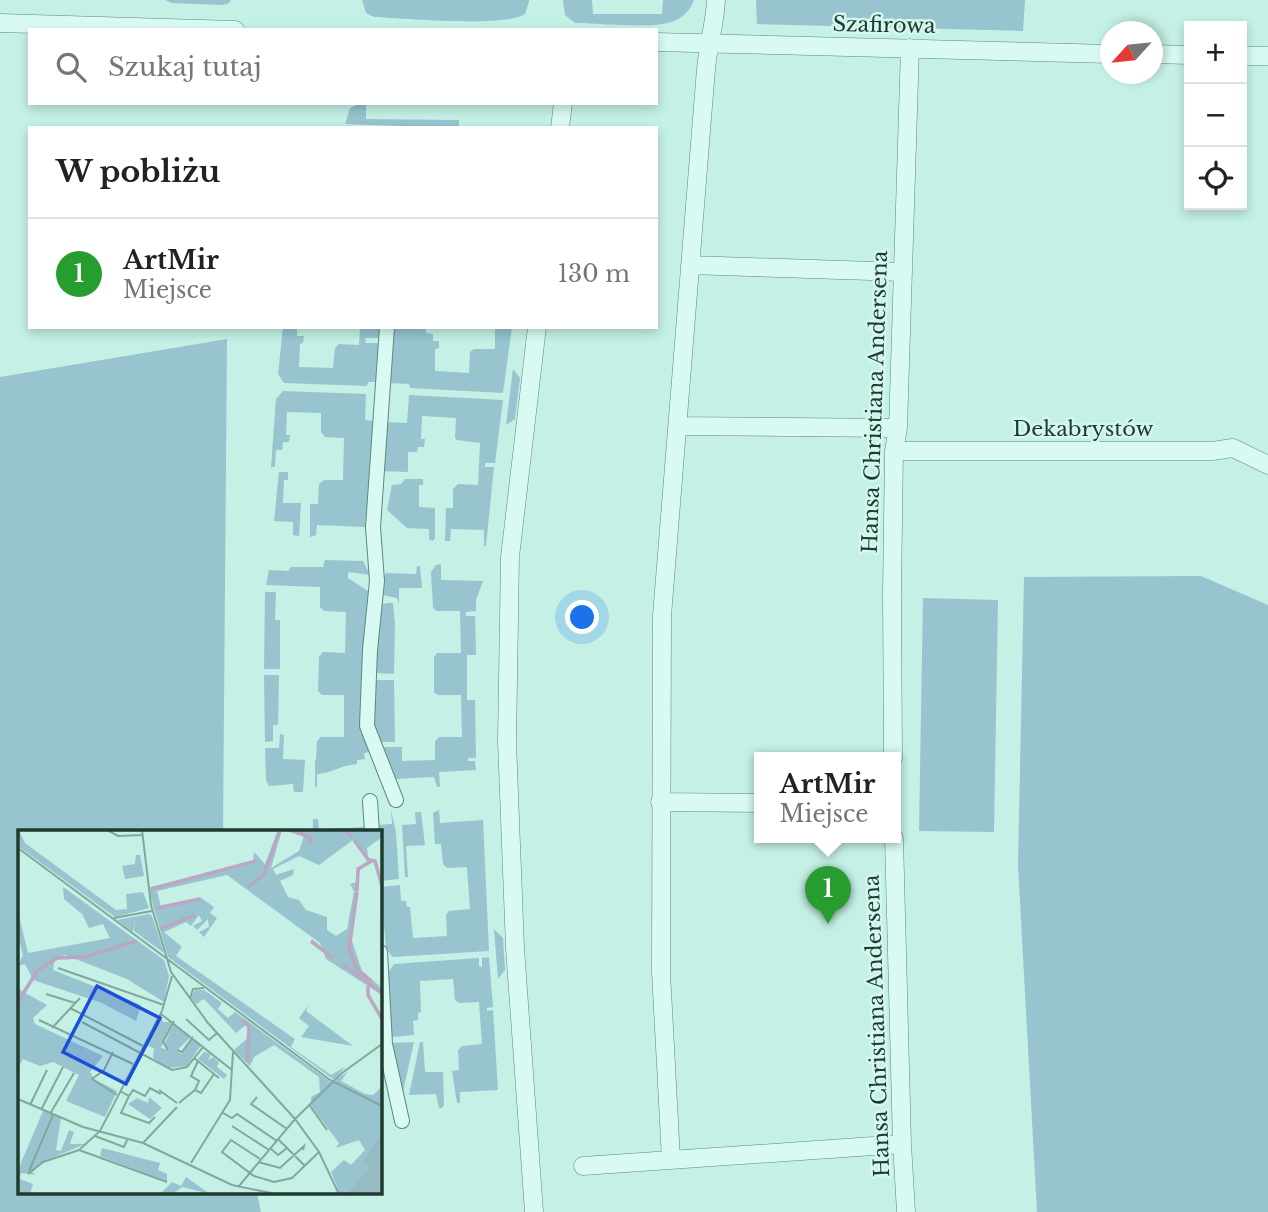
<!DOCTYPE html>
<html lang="pl">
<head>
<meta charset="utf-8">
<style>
	:root { --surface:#fff; --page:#f2f2f2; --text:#222; --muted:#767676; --line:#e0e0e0; --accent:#279d2f }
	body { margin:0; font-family:"Libre Baskerville",serif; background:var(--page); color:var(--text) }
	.controls { position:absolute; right:21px; top:21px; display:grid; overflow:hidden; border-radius:0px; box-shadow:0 4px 10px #0003 }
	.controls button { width:63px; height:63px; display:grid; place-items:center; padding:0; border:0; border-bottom:2px solid var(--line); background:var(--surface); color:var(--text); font:35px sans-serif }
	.compass { position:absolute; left:1100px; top:21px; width:63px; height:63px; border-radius:50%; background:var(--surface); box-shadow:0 4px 10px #0003; rotate:243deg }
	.you { position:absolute; left:583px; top:618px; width:24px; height:24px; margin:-18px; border:5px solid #fff; border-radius:50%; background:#1a73e8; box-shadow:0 0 0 10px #1a73e833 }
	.badge { display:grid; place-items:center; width:46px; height:46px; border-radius:50%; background:var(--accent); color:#fff; font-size:23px; font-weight:700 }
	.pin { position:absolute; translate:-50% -58px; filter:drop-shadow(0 2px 4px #0008) }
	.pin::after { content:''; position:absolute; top:37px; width:24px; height:21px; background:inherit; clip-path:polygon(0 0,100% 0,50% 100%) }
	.popup { position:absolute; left:754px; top:752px; width:147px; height:91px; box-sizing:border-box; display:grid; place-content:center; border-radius:0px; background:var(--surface); filter:drop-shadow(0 2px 5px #0005); font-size:23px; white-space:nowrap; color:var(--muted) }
	.popup b { font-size:26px; color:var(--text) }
	.popup::after { content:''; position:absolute; left:50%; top:100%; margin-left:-14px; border:14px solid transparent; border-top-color:var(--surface) }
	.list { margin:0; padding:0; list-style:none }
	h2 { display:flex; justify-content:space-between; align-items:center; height:91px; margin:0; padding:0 28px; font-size:30px }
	h2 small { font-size:23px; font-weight:400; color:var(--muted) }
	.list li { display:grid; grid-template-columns:46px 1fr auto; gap:21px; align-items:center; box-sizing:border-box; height:112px; padding:0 28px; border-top:2px solid var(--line) }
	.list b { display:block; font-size:26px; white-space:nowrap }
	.list p { margin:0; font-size:23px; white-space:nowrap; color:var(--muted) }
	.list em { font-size:23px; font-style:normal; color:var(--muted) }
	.icon { flex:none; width:38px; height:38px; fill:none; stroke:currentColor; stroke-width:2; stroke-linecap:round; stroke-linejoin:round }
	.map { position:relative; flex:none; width:1268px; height:1212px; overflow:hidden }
	.search { position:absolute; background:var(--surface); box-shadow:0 4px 10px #0003; left:28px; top:28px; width:630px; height:77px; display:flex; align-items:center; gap:18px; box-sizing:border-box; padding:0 24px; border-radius:0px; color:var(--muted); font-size:26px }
	.panel { position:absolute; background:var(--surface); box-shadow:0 4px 10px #0003; left:28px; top:126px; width:630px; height:203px; border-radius:0px }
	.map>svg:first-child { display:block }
	.green { fill:#97c4cf }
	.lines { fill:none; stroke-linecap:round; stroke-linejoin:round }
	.pedestrian-casing { stroke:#598b78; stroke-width:16 }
	.minor-casing { stroke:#598b78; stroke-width:19 }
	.pedestrian { stroke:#d8faf2; stroke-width:14 }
	.minor { stroke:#d8faf2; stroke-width:18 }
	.labels { text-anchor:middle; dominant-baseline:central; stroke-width:5; stroke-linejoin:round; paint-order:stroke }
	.street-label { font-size:21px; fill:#1e3b2e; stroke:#d4f7ef }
	.inset-river { fill:none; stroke:#bca6c3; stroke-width:3.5 }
	.inset-road { fill:none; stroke:#82a89c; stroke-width:2 }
	.view { fill:#1d4ed8; fill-opacity:0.15; stroke:#1d4ed8; stroke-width:3.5 }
	.inset-edge { fill:none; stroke:#1e3b2e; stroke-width:3.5 }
</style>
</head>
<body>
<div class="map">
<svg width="1268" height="1212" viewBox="0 0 1268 1212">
	<rect width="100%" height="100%" fill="#c4f0e6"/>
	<path class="green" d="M165 0H231L228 4 221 5 172 3Z
		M362 0H529V1L525 14C505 28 404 18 374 17L366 13Z
		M563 0H592L593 14H662L663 0H694C690 11 682 19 671 22 652 29 597 23 575 23L565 15Z
		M756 0H1025L1023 31 757 24Z
		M360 103 366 105V119L459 120V128L345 124 350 108Z
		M283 327 297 329V336H304L303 343 300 344 299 367 333 368 335 348 339 344 359 345 360 327H380L379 338H365L366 343H379L376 382H368L367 386 284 383 278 374Z
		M393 327H426V333L433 334V341H439V348L435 349V371L469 373 470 352 474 349H495V327H512L503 393 410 388 409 384 389 383Z
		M227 339 223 832H19V1193H257L261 1212H0V377Z
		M513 369 520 378 515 419 506 425Z
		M283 391 366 394 365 420 373 421 365 527 317 525 316 535 310 537V504H318L319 484 324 480H343L344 438 325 437 321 432V413L287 412 286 435H290L289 442H283L282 450H276L275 467H271L276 399Z
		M409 395 503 400 495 463H485V467H494L486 546H484V530L451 529 450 541H445L446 508H453V489L458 484 478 485 480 443 457 440 455 438 456 418 422 416 421 439H425L424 447H418L417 452H408V472L382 471 386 422 407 423Z
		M279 472H288V480H284L283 503H301L299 536 293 535V522L274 521Z
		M405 479H423V485H419V507L435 508V538L433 541 429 539V529L407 528 387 510 392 485 401 484Z
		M325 560 363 561 370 575 348 572V578L368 591 360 727 369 752 364 753 365 759 357 760V764C342 765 332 773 317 774V788L315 786V760H316L317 741 321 737H344V695H322L318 691 319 657 323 652 345 653 346 612 324 611 320 607V587L266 585 269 570 288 571 291 567H323Z
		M441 564V580L483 581 476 600V611L466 612V616H475L476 655H467V700H475L476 758H468V761H475L476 770 439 772 440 787H437L434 777 395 779 382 747H402V761L435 760V741L439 737H462L461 695H438L434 692V657L437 653H461L460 611H437L433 608 431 572 436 565Z
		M417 566H420L422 588H399V604L397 598 382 595V581L386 573 416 574Z
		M1201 576 1268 605V1212H1037L1018 865 1024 577Z
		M265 592H276L275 620H280V669H264Z
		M923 598 998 600 994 832 919 831Z
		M388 603H393L395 624 394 674 375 673 380 605Z
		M264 675H279L278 725H273V741L265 742Z
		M375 680H394L395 742H379L373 725Z
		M280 734 284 735 283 759 305 760 303 792H294L293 784 269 786 266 780 265 748H279Z
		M391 810 396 832 399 879 381 881 380 832H377V825L392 824Z
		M439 810 440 823 483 820 489 951 393 957 386 949 381 887 400 885 401 901H406L407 907H410L413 938 447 936 446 915 449 911 470 909 467 867 447 868 443 864 441 844H435L433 813Z
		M415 812H421L425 845 406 846 408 877H405L402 825 416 824Z
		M313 819H318L319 830 364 827V832H313Z
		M494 929 503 938 505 970 498 979Z
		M489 957 493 1007 487 1008V1011L493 1010 498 1090 460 1092V1103H457L452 1071 459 1070 458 1050 462 1046 482 1044 479 1002 459 1003 455 1000 453 979 420 981 421 1012 418 1013V1020L413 1021 414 1035 392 1037 387 974 394 964 479 958V966L482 967V958Z
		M414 1042 402 1096 392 1043Z
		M420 1042H423L425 1072H443L444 1105 442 1108H439L436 1094 409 1095Z"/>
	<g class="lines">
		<defs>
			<path id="pedestrian" d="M387 327 373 527 377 581 370 650 367 726 396 800
				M370 801 372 832
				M380 952 385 1044 402 1121"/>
			<path id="minor" d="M0 23 235 30
				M656 42 1110 54
				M1152 54 1189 55
				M1242 56H1268
				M560 128 563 103
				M690 265 902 272
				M679 426 898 428
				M894 451H1212L1233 448 1268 465
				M893 758 892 593 894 451 898 428 910 48
				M660 802 760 803
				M894 838 902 1144 906 1212
				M671 1159 661 972 662 616 706 69C708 46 715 23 716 0
				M583 1166 902 1144
				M534 1212 515 948 507 741 510 557 537 327"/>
		</defs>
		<use href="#pedestrian" class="pedestrian-casing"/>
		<use href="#minor" class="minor-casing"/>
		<use href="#pedestrian" class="pedestrian"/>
		<use href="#minor" class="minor"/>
	</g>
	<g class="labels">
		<g class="street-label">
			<text transform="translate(884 25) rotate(1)">Szafirowa</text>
			<text transform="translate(875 402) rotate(-88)">Hansa Christiana Andersena</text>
			<text x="1083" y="429">Dekabrystów</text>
			<text transform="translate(877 1026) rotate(-92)">Hansa Christiana Andersena</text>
		</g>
	</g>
	<g transform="translate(18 830)">
		<rect width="364" height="364" fill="#c4f0e6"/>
		<path d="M1 0 7 13 98 80 109 79 108 64 125 62 131 78 97 87 0 16ZM260 0H264L253 38 281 21 286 6 271 0H364V7L349 18 351 34 342 39 334 111 344 141 364 158V165L308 129 302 113 209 45 139 61 143 77 182 67 196 77 192 83 199 88 186 107 181 102 191 97 190 89 179 100 175 96 184 91 181 85 173 96 168 92 146 102 164 117 158 126 277 209 273 217 313 245 327 237 316 250 150 127 130 58 235 31 236 22 247 34ZM335 10 350 32 341 38 339 52 332 54 336 61 329 99 318 106 309 100V87L288 80 281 70 270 67 262 51 275 45 276 39 258 45 255 39 281 26 301 35ZM118 25H122L126 46 107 49 104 36 117 34ZM45 57 146 130 151 146 146 172 109 149 47 125 37 128 35 140 123 175 118 191 84 173 15 150 7 134 0 136 5 125 0 106V82L10 123 92 108 85 94 71 98 64 84 46 69ZM131 84 134 86 146 123 116 101 117 88 115 102 99 90ZM0 159 29 175 15 188 17 194 85 226 72 242 76 249 99 261 87 287 48 271 61 245 35 232 22 236 5 229 0 237ZM177 160H186L204 173 200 179 210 188 217 182 314 253 330 241 323 251 347 264 355 265 364 256V305L353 323V338L328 364H322L313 342 326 330 333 335 347 320 341 310 318 318 321 313 293 276V267L302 262 301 247 256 215 236 227 232 236 216 220 231 207 232 197 229 194 218 203 186 169 178 174 173 168ZM291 174 288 181 335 216 283 207 291 196 281 188ZM143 186 145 192H154L143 218 151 220 146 215 156 193 173 207 158 221 164 224 174 208 183 215 169 236 150 238 135 228 136 218 127 215ZM186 222 193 224 190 230 195 227 201 232 199 237 209 245 206 249 180 229ZM131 267 144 278 132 289 110 274 119 268 130 273ZM25 281 43 288 38 320 43 321 51 300 56 302 52 314H67L29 330 14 342 18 345 3 343 1 349 15 354 12 364H0V340ZM84 318 142 333 140 340 149 344V351L82 326ZM168 347 192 364 165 357 154 364H142L154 352 163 356Z" fill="#97c4cf" fill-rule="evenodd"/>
		<path d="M364 305V364H328L352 338 345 331Z" fill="#96bbc3"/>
		<path class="inset-river" d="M272 0 292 7 293 14M315 0H328L334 7M336 10 352 32 340 39 339 61M351 30 357 31 364 56M230 57 246 44 262 0M133 59 238 31M339 62 331 119 339 139 354 152M139 78 182 69M142 99 177 85M293 111 315 128M326 135 364 163M350 156V165L364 189M0 172 19 141 39 128 66 127 119 111M225 190 231 197 229 232"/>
		<path class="inset-road" d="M89 0 100 6 124 5M124 0 133 75 153 142 190 193 277 289 301 322 321 364M0 18 312 250 364 276M96 88 134 81M40 138 146 175M28 164 57 173M172 169 175 159 186 158M52 178 125 216M143 184 214 240M168 189 191 210 199 203M21 190 115 234M64 192 154 240 169 237 185 217M34 198 62 168M150 220 145 212 156 191M159 220 164 222 175 207M95 222 86 240 74 249 99 265M176 228 201 248M141 260 159 273M177 260 181 251 173 246 180 231M102 261 111 266 115 260 127 266 132 258 143 264M111 266 103 283 131 293 137 287M239 267 233 274 269 299M0 269 65 297 125 313 214 355 258 364M161 273 177 260 183 263 196 244M12 275 29 240M292 276 309 300M23 280 45 237M205 283 214 288 219 284 259 311M32 284 56 243M214 296 251 320M77 306 106 317 110 308M260 309 287 336M125 313 159 277M252 318 260 325 269 318M61 320 149 352M242 329 213 310 204 322 236 346 256 352 274 348 301 322M240 332 262 338 286 316 285 320M173 333 212 270 215 222M11 341 35 285M10 344 25 332 61 320 82 301 144 181 154 146M221 356 277 289 324 243 364 214"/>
		<path class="view" d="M79 156 142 188 108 254 45 222Z"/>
		<rect width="364" height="364" class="inset-edge"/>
	</g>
</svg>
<div class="controls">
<button>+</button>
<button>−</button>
<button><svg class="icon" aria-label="locate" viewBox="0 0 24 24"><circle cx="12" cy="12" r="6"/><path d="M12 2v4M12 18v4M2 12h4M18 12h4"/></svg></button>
</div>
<svg class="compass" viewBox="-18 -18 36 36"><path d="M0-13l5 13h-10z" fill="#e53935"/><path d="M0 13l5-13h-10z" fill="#767676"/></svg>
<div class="you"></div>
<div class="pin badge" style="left:828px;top:924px">1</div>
<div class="popup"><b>ArtMir</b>Miejsce</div>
<div class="search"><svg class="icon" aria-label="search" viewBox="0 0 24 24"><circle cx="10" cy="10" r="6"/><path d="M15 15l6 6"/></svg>Szukaj tutaj</div>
<section class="panel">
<h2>W pobliżu<small></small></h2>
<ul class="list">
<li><span class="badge">1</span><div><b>ArtMir</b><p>Miejsce</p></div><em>130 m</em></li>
</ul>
</section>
</div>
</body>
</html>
